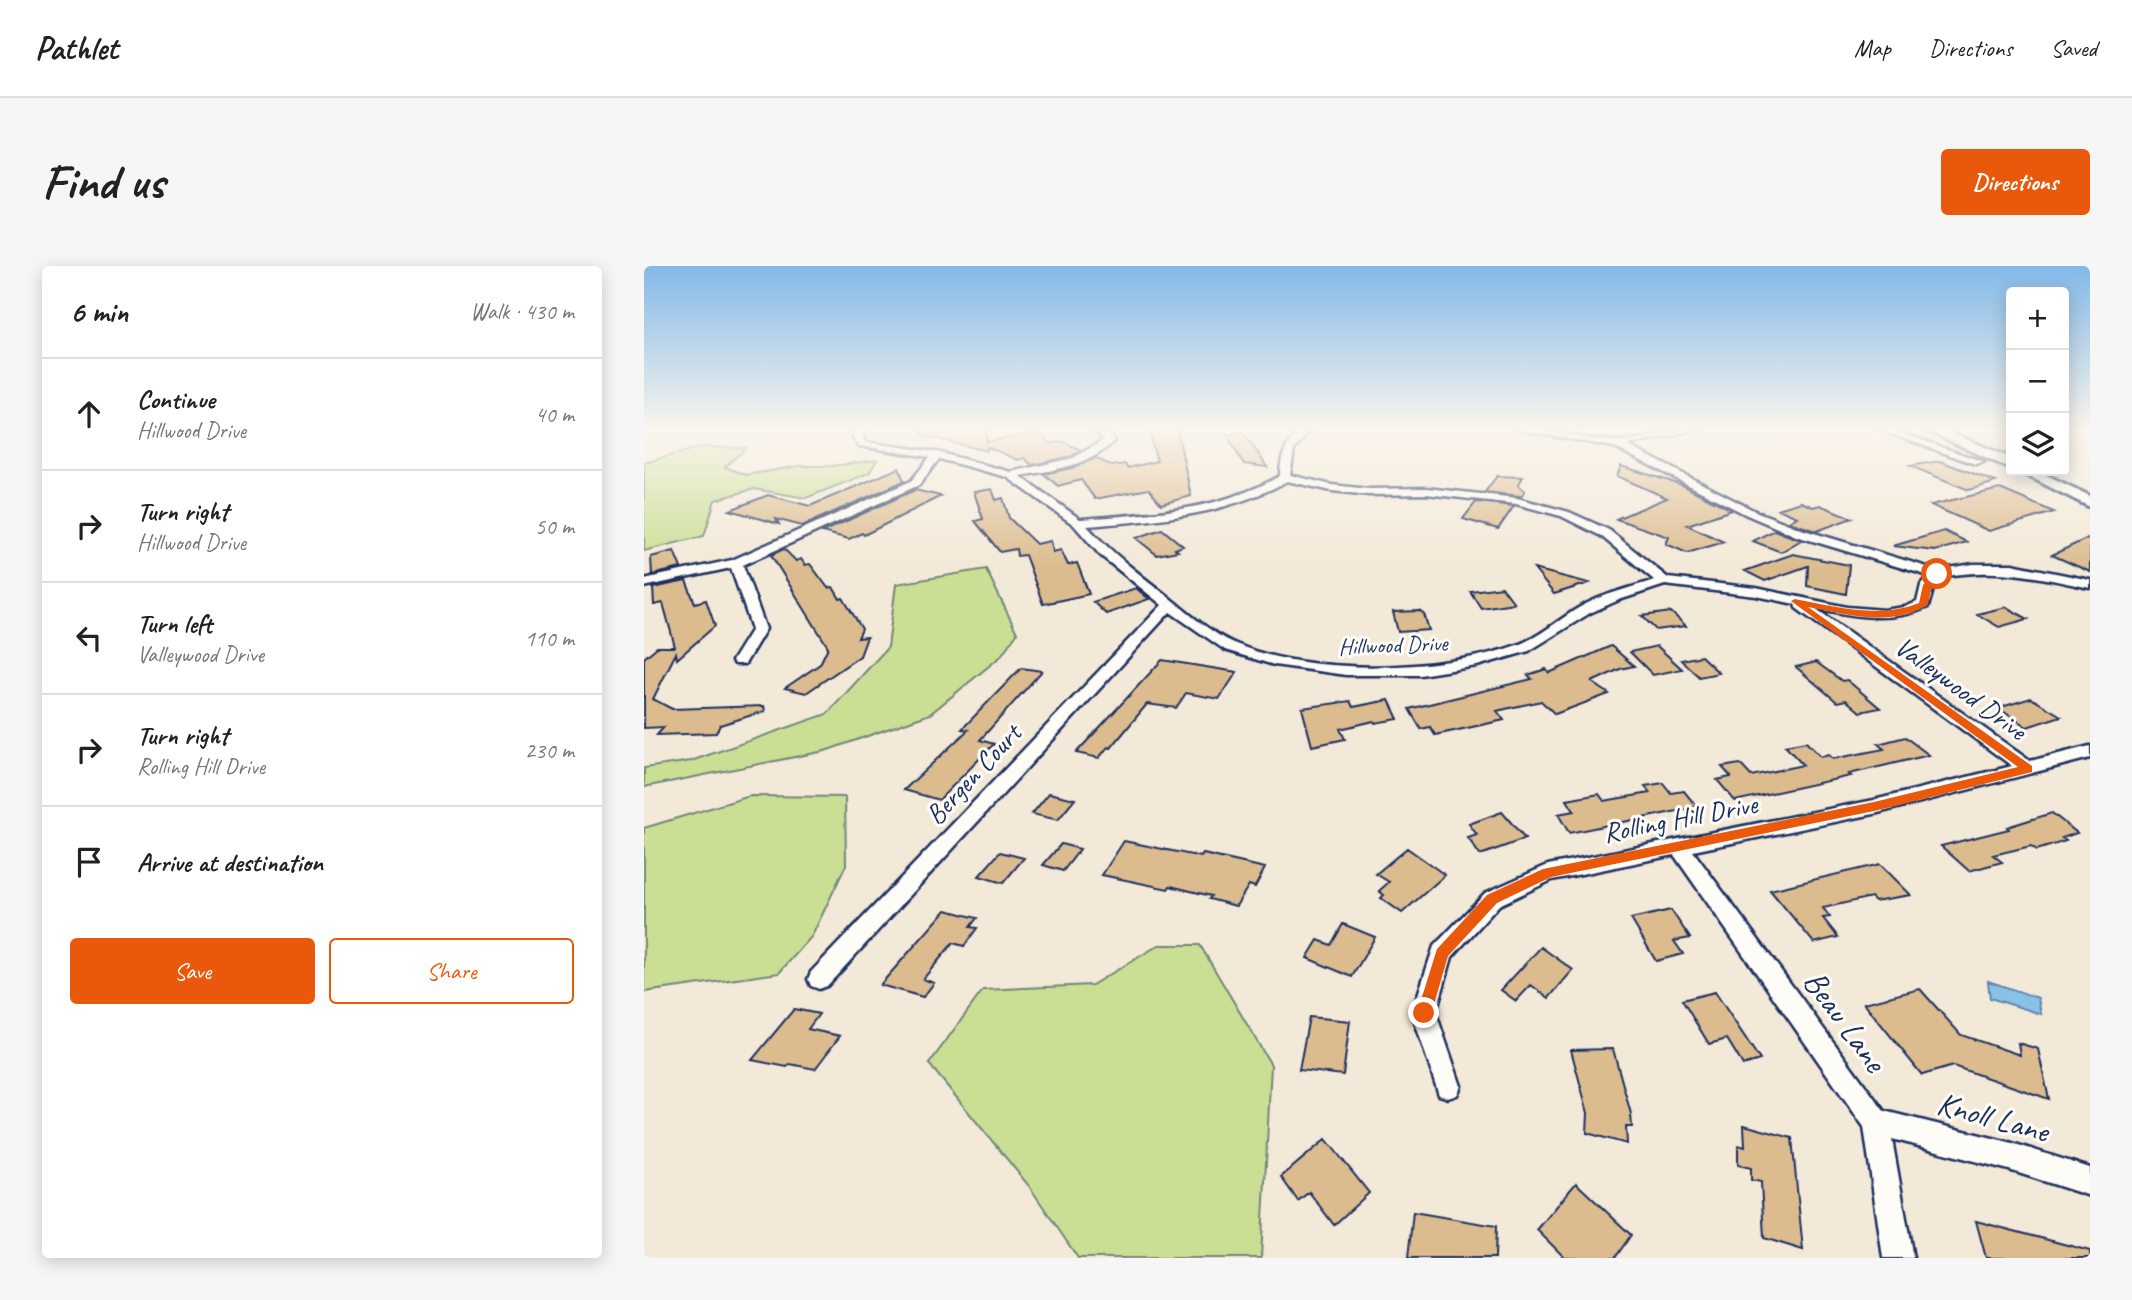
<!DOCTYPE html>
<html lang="en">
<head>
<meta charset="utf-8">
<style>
	:root { --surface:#fff; --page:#f6f6f6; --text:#222; --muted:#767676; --line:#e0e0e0; --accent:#ea580c }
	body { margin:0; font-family:Caveat,sans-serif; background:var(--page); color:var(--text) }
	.controls { position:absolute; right:21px; top:21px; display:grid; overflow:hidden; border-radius:7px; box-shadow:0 4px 18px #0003 }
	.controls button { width:63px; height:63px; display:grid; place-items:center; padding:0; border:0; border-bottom:2px solid var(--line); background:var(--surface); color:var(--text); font:35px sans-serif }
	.stop { position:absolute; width:21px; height:21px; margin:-16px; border:5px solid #ea580c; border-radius:50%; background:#fff }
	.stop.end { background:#ea580c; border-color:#fff; box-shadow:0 2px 7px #0008 }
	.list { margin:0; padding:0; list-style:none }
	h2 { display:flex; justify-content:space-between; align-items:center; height:91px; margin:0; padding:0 28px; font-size:30px }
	h2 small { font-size:23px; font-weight:400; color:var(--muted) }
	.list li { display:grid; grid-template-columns:46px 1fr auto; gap:21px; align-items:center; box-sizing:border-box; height:112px; padding:0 28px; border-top:2px solid var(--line) }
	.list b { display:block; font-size:26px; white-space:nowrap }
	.list p { margin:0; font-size:23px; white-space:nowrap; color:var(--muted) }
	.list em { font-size:23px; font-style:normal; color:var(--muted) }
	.actions { display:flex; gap:14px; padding:21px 28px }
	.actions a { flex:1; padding:16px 0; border:2px solid var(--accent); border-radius:7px; text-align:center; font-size:24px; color:var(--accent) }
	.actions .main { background:var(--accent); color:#fff }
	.icon { flex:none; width:38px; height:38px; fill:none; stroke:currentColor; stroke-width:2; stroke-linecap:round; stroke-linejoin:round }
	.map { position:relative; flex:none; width:1446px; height:992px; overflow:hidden; border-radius:7px }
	header { display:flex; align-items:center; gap:42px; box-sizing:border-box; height:98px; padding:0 35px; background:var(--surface); border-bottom:2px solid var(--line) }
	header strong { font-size:33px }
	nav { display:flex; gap:38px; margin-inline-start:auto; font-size:24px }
	.intro { display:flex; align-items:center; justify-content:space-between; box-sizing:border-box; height:168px; padding:0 42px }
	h1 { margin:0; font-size:49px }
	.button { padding:18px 32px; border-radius:7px; background:var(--accent); color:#fff; font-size:24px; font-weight:700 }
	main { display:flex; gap:42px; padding:0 42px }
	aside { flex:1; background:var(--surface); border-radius:7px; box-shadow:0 4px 18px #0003 }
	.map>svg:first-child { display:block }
	.green { fill:#cadf94; stroke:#728779; stroke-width:2 }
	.water { fill:#89c1e7; stroke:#5d87b0; stroke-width:2 }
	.building { fill:#dcbc8f; stroke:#1b2f5e; stroke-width:2 }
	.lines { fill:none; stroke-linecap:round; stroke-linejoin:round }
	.street-casing { stroke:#1b2f5e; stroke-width:5 }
	.secondary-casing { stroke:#1b2f5e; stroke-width:6 }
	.street { fill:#fdfcf7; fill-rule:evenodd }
	.secondary { fill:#fdfcf7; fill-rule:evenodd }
	.route { fill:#ea580c }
	.labels { text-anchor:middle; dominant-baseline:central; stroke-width:6; stroke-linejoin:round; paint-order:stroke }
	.far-street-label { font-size:23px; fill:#1b2f5e; stroke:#fdfcf7 }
	.street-label { font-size:28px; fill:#1b2f5e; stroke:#fdfcf7 }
	.near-street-label { font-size:33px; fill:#1b2f5e; stroke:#fdfcf7 }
</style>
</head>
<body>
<header>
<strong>Pathlet</strong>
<nav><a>Map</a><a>Directions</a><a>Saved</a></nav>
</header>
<div class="intro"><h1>Find us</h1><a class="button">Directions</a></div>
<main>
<aside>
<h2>6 min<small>Walk · 430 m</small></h2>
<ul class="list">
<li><svg class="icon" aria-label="ahead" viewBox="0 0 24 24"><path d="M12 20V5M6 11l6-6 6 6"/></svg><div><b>Continue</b><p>Hillwood Drive</p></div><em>40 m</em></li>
<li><svg class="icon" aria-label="right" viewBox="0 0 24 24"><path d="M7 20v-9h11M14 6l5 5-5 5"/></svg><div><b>Turn right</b><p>Hillwood Drive</p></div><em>50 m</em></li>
<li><svg class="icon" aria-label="left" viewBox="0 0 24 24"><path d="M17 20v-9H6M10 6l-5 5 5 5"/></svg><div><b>Turn left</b><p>Valleywood Drive</p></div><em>110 m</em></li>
<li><svg class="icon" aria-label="right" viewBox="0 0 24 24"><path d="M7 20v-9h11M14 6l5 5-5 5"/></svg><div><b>Turn right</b><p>Rolling Hill Drive</p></div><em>230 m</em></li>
<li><svg class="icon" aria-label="arrive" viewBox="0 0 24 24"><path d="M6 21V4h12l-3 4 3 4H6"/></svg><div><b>Arrive at destination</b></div></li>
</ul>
<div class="actions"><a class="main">Save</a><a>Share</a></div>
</aside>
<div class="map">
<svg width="1446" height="992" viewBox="0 0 1446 992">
	<rect width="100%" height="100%" fill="#f3e9d8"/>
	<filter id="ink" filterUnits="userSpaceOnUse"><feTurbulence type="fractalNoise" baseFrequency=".0143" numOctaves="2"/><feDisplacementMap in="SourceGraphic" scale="14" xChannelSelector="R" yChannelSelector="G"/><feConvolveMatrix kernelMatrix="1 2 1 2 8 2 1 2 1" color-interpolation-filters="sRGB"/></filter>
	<g filter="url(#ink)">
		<path class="green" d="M58 181 102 182 81 201 102 209 155 200H187L233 194 225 207 162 232 110 223 71 234 60 270 0 285V197Z
			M342 303 373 367 356 391 286 448 181 485 0 521V502L47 495 183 448 244 381 252 318Z
			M106 530 201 531 202 599 168 670 135 707 0 726V562Z
			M515 679H556L627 799 617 992H434L385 920 285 798 339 724 448 719Z"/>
		<path class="water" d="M1344 715 1394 732 1397 748 1346 732Z"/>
		<path class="building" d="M278 163H342L343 176 395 166 406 178 418 175 437 184 428 190 388 199 380 192 374 194 343 181V185L278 169Z
			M504 163H533L547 230 517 238 505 223 451 233 437 214 414 220 400 208 428 202 452 192 468 200 481 198 483 202 513 195Z
			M599 166 618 193 623 201 600 198 582 168Z
			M1296 195 1352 216 1325 224 1266 200Z
			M977 200 1038 219 1088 244 1043 259 1080 276 1043 287 1022 278 1025 271 972 253 1023 232 973 210Z
			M255 202 260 215 158 260 132 253 135 258 86 244 124 229 166 240Z
			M853 210 879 211 874 219 881 225 877 230 841 226Z
			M348 223 352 234 359 232 365 252 392 278 407 275 409 286 417 284 424 299 433 297 445 328 399 338 381 289 373 290 372 283 356 286 331 255 339 253 330 226Z
			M1356 223 1410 246 1345 265 1287 239Z
			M271 224 297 230 220 269 218 267 205 273 178 266Z
			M832 236 870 240 854 263 819 253Z
			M1157 236 1169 241 1176 239 1208 252 1173 265 1145 256 1153 251 1134 243Z
			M518 263 539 280 531 283 534 285 513 289 492 272Z
			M1130 264 1151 272 1157 274 1137 286 1109 275Z
			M1300 265 1323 276 1291 285 1249 280Z
			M1446 271V306L1408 289Z
			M140 283 152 295 157 293 161 299 166 298 184 322 189 321 196 333 199 332 218 363 214 372 223 371 216 390 162 427 141 422 176 398 184 381 127 289Z
			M30 285 37 302 8 309 7 291Z
			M1149 288 1205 299 1202 328 1163 320 1164 300 1121 315 1101 305Z
			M890 303 945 317 910 328Z
			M42 315 51 337 62 334 71 360 33 393 32 387 9 433 28 443 120 440 121 445 76 459 72 467 13 469 20 461 0 462V392L13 381H31L19 337 10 339 9 322Z
			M858 321 870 337 837 342 826 325Z
			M492 322 505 333 462 348 449 336Z
			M1362 341 1384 353 1355 361 1333 348Z
			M776 345 780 348 785 364 754 366 749 346Z
			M1027 346 1042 360 1012 364 998 350Z
			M967 380 990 400 976 403 948 416 965 428 911 448 897 435 853 445 860 454 791 469 786 461 777 463 765 443 888 413 884 409 902 403 905 407Z
			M1013 380 1038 403 1009 409 986 386Z
			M1057 390 1075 407 1055 411 1037 394Z
			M518 394 593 406 575 433 542 427 532 442 503 438 467 482 464 481 455 492 432 487Z
			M1172 396 1198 415 1203 414 1236 442 1216 446 1202 434 1193 436 1152 401Z
			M377 402 398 405 336 474 350 478 295 534 260 524 324 464 318 463Z
			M1387 432 1417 450 1383 461 1354 442Z
			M745 434 754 453 731 457 730 455 696 463 701 473 668 480 658 442 706 435 709 441Z
			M1261 471 1285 489 1205 508 1207 510 1091 535 1073 514 1087 511 1078 501 1096 498 1107 510 1159 499 1141 480 1162 476 1177 491 1185 489 1189 493 1240 483 1234 478Z
			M1019 517 1027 527 1040 525 1053 541 925 567 914 548 930 545 923 534 955 528 960 535 1006 527 1001 520Z
			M405 527 431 533 414 554 388 548Z
			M858 546 881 573 836 589 824 572 833 569 825 558Z
			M1408 547 1433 567 1418 572 1422 575 1393 584 1387 580 1349 589 1358 596 1325 605 1297 580 1365 563 1363 561Z
			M480 575 557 591 559 588 621 602 611 621 605 619 592 640 565 633 567 630 526 620 524 623 458 609Z
			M417 578 436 583 419 605 399 599Z
			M763 582 801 609 758 647 737 632 740 629 735 625 745 616 732 608Z
			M356 586 380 592 359 617 335 610Z
			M1236 598 1267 629 1231 635 1227 631 1179 642 1186 651 1179 652 1194 671 1170 677 1126 624Z
			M302 644 333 652 326 661 333 662 320 680 309 677 279 713 290 717 279 731 236 719Z
			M1027 644 1046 672 1030 675 1039 688 1012 695 987 653Z
			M699 658 731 671 708 711 663 692 674 674 687 679Z
			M897 681 929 704 905 732 887 719 872 735 857 724Z
			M1276 723 1317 769 1376 789 1374 777 1394 783 1405 833 1309 800 1278 809 1220 737Z
			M1071 726 1116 794 1099 799 1083 773 1065 778 1038 734Z
			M150 743 175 748 164 763 196 770 171 803 146 798 143 801 108 794Z
			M665 751 706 755 699 809 655 804Z
			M969 783 987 848 988 861H982L983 878 943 867 944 847 927 784Z
			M1100 859 1148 872 1159 984 1120 972 1117 916 1107 914V902L1094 899V879L1101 881Z
			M682 873 725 927 690 959 665 926 654 935 637 911Z
			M932 917 987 969 971 992H921L893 964Z
			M769 946 852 960 851 992H764Z
			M1332 955 1446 985V992H1342Z"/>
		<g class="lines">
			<defs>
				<path id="street" d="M212 163H220L219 171 221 176 293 186 367 206 429 192 460 174 448 163H458L471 174C447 200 409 204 376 210L436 253C506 248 574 245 636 210 636 190 643 175 658 163H667L650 184 646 209 688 219 725 223 782 222 873 232 925 246 965 264 1024 312 1112 322 1203 341 1240 344 1261 341 1273 336 1277 319 1285 310 1152 270 1103 249 970 181 870 163C905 161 941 176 974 175 1002 174 1028 163 1055 163L983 179 1111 245 1160 264 1293 304 1329 298H1368L1446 314V322C1389 310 1356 301 1297 311L1290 320 1284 341C1247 358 1209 350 1171 342L1386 495 1446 480V492L1230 548 1049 585 1240 845 1365 876 1446 902V930L1365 904 1248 873 1269 992H1239L1220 861 1030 589 908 614 855 639 808 691 792 747 817 820 813 829 804 832 795 829 768 747 790 680 841 627 904 599 1230 534 1368 500 1152 342 1151 338 1112 330 1021 319 975 334 946 347 885 385 833 400 776 409H702L630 399 581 384 526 346 183 720 175 723 167 720 164 713 167 706 518 339 456 289 430 259 363 211 295 193 275 219 99 299 122 363 101 398H91L88 395 108 363 87 302 0 321V313L88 294 267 215 286 191 215 180 209 171ZM643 215 688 225 725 229 782 228 872 238 917 250 957 270 1010 314C986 322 959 328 936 341 915 353 896 371 873 379 798 406 665 410 592 378 568 368 547 349 527 333 497 309 468 288 443 260 513 254 581 250 643 215Z
					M1233 163H1246L1340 196 1331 198Z"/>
				<path id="secondary" d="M1280 163H1298L1367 192V203Z
					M1374 205H1394L1446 230V241Z"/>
			</defs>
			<use href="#street" class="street-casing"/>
			<use href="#secondary" class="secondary-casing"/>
			<use href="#street" class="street"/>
			<use href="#secondary" class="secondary"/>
		</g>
	</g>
	<linearGradient id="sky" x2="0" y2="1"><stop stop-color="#82b9e8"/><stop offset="0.54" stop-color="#faf5ed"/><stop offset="1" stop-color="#faf5ed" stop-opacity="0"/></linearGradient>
	<rect width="1446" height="302" fill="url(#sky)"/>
	<path class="route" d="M1290 307 1297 308 1288 320 1284 338C1251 362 1200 348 1164 341L1388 500V506L1230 545 907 611 853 637 804 690 786 752H775L773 747 793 683 843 629 899 603 1230 536 1374 501 1147 335 1151 333C1192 341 1235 353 1275 337L1279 319Z"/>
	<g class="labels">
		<g class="far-street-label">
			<text transform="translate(749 379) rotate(-2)">Hillwood Drive</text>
		</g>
		<g class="street-label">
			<text transform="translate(1317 422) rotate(36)">Valleywood Drive</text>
			<text transform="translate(329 508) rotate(-47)">Bergen Court</text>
			<text transform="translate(1036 552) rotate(-11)">Rolling Hill Drive</text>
		</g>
		<g class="near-street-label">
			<text transform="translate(1201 755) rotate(54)">Beau Lane</text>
			<text transform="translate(1349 851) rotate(15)">Knoll Lane</text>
		</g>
	</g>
</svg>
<div class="controls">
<button>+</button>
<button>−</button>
<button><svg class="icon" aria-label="layers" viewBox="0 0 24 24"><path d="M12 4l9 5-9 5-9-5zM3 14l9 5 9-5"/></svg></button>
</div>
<div class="stop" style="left:1293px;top:308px"></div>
<div class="stop end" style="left:780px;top:747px"></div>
</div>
</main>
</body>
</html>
